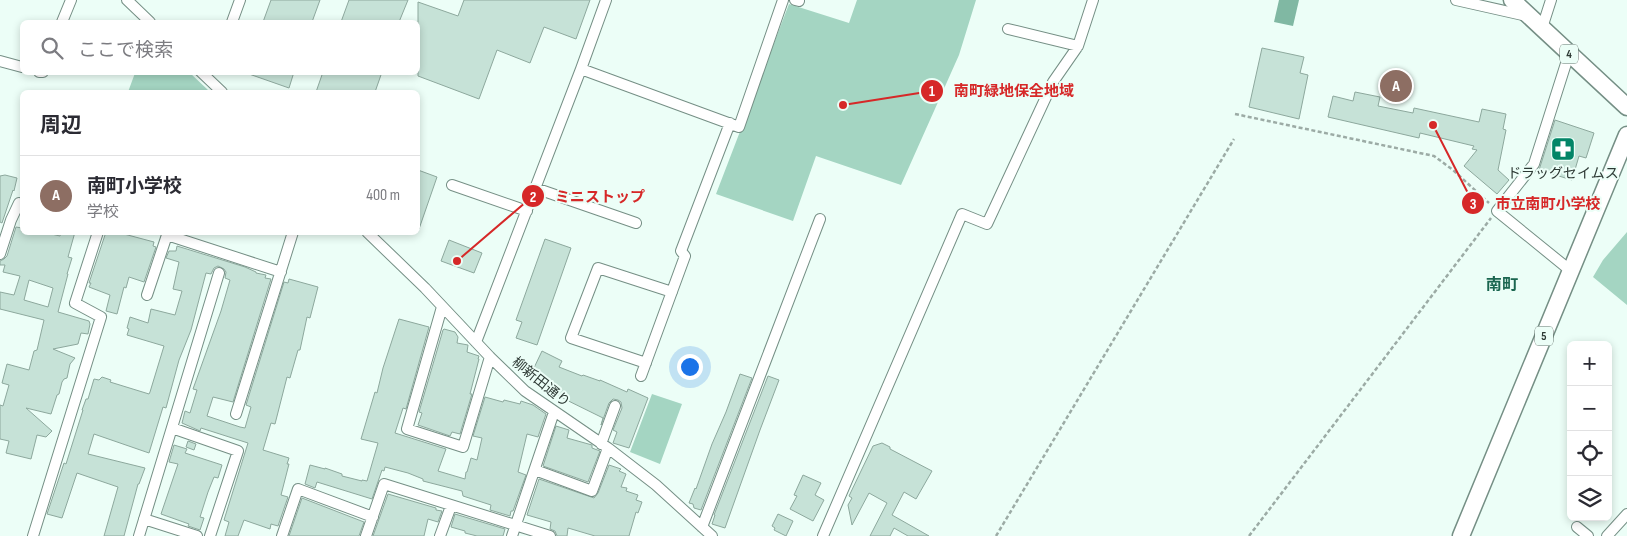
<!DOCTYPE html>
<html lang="ja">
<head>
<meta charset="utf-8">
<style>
	:root { --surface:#fff; --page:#f2f2f3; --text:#2b2b33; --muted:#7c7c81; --line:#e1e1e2; --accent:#038567 }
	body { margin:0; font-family:"Sofia Sans Condensed","Noto Sans JP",sans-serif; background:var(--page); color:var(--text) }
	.controls { position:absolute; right:15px; bottom:15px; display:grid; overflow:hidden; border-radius:8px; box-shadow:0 2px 8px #0003 }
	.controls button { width:45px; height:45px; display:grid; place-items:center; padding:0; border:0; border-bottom:1px solid var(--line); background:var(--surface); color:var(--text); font:25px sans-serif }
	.you { position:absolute; left:689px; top:366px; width:18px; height:18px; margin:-12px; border:4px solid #fff; border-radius:50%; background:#1a73e8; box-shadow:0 0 0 8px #1a73e833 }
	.badge { display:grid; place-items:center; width:32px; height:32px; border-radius:50%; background:var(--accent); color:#fff; font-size:16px; font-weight:700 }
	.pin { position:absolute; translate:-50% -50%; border:2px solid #fff; box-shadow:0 1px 5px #0006 }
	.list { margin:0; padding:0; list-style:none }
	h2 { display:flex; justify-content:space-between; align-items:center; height:65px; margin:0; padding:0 20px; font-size:21px }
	h2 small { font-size:16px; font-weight:400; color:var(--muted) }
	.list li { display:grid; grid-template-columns:32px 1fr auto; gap:15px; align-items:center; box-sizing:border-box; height:80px; padding:0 20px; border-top:1px solid var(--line) }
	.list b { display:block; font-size:19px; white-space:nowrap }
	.list p { margin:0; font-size:16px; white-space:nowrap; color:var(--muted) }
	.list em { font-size:16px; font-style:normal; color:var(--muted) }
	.icon { flex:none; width:28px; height:28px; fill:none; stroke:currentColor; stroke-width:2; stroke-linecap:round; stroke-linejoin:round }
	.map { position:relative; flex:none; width:1627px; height:536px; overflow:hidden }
	.search { position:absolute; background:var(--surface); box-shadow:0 2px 8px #0003; left:20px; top:20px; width:400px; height:55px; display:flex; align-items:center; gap:12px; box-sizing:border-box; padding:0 18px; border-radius:8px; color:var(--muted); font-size:19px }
	.panel { position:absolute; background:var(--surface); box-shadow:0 2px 8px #0003; left:20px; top:90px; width:400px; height:145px; border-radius:8px }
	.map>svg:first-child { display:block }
	.green { fill:#a4d5c2 }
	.water { fill:#80b8a3 }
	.building { fill:#c6e2d7; stroke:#8da89d; fill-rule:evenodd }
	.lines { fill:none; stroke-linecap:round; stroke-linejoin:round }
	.street-casing { stroke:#758f85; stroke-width:12 }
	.primary-casing { stroke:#758f85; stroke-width:19 }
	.path { stroke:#9caba5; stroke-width:2.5; stroke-dasharray:4 2.5; stroke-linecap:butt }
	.street { stroke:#fff; stroke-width:10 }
	.primary { stroke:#fff; stroke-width:16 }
	.labels { text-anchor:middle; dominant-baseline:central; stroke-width:4; stroke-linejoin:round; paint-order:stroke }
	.shield { fill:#ecfef7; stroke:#66746e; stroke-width:1 }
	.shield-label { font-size:12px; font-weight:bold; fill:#2d3934 }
	.poi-label { font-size:14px; fill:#2d3934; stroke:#ecfef7 }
	.street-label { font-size:14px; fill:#2d3934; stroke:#ecfef7 }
	.quarter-label { font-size:16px; font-weight:bold; fill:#1b6650; stroke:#ecfef7 }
	.leader { fill:none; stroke:#d62828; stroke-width:2 }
	.callout-dot { fill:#d62828; stroke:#ecfef7; stroke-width:2 }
	.mark-label { font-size:15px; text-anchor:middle; font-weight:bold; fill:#fff }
	.callout-label { font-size:15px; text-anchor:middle; font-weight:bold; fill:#d62828; stroke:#ecfef7; stroke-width:4; stroke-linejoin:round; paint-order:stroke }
</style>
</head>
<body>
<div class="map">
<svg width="1627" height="536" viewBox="0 0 1627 536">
	<rect width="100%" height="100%" fill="#ecfef7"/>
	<path class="green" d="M857 0H976L959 55 901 185 816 156 793 221 716 194 789 4 849 23Z
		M135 73H190L208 90 207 92H128Z
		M1627 232V305L1593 277 1603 260Z
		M652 394 682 404 660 464 630 452Z"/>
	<path class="water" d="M1279 0H1299L1293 26 1274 22Z"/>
	<path class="building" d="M271 0H320L312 22H263Z
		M349 0H408L399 22H341Z
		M464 0H590L576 39 544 27 530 63 497 50 479 99 418 76V2L458 16Z
		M1262 48 1304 57 1300 73 1308 75 1299 119 1249 107Z
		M249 72H294L289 88 249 74Z
		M323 72H382L375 92H316Z
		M1355 92 1380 97 1378 106 1413 113 1414 108 1479 122 1482 109 1506 114 1503 129 1506 130 1498 170 1509 180 1497 194 1464 166 1477 150 1472 149 1474 146 1420 133 1419 138 1328 117 1333 96 1353 101Z
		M1555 120 1594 133 1586 158 1579 156 1572 180 1539 170Z
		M418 170 437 177 419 229H418Z
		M5 175 17 178 14 191 13 190 2 223 0 222V176Z
		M16 227 22 228V232H43L60 236 61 232H75L68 257 72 258 67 274H68L58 312 89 321 90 324 88 334 81 333 78 344 53 349 75 358 70 364 67 378 64 379 62 382 59 394 57 395 51 414 26 408 52 431 46 437 37 435 31 459 6 453 9 441 0 439V405L3 406 9 385 2 383 7 364 29 370 34 351 37 350 44 320 0 309V292L14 295 20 276 3 272 5 265H0V261L4 259 7 256ZM29 280 53 288 48 307 24 300Z
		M106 232H125L124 234 154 242 153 246 156 247 144 282 129 277 126 288 124 287 117 314 106 311 110 295 89 287 91 283H89Z
		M545 239 571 248 537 345 516 338 522 322 516 320Z
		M449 240 482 253 474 273 441 261Z
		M177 246 245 267 256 272V273L266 275 265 278 271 279 233 402 213 397 207 416 240 427 245 428 251 407 246 405 284 282 288 283 289 279 318 287 310 318 307 317 300 350H298L290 378 287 377 275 424 271 423 263 450 289 458 287 464H289L281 495 288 497 278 526 271 524 270 529 244 520 238 536H225L229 522 224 520 248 443 201 428 200 431 182 423 185 411 190 413 197 390 193 389 221 311 230 280 225 278 226 272 224 269 218 266 214 268 211 274 206 273 191 330 179 360 166 408 163 407 149 453 94 434 88 454 145 468 139 484H138L124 536H104L118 487 77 473 62 518 47 514 64 463 66 464 83 410H82L86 399H88L94 379 99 380 102 377 111 380 110 382 149 394 150 392 164 346 127 335 129 329 127 328 130 317 148 323 151 309 175 315 182 291 173 289 179 262 166 258 169 251H176Z
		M399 319 429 327 406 409 403 408 395 433 446 449 438 471 465 479 466 472H467L471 458 477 460 482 438 473 436 485 397 503 402 504 400 520 404 521 401 533 405 546 414 538 437 527 434 518 472 526 475 513 511H511L510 516 490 510 491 505 463 496 462 491 423 481V479L408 473 385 467 384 471 382 470 372 499 317 482 315 488 305 484 310 465 325 469V468L342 474V476L362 481V480L367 481 378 443 361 439 375 392 377 393 383 368Z
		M444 329 455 332 458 337 457 343 468 345 467 352 479 356 478 359H479L470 394H472L460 434 452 432 450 436 418 425 422 413 419 412 443 330Z
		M542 351 562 361 559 367 582 376 583 375 600 381V380L627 392 628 389 648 398 629 448 613 443 617 432 613 430 622 408 621 402 618 400 613 399 609 403 601 425 603 418 532 383 537 374 532 372Z
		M740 374 752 378 701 510 694 508 693 504 689 503 695 488 696 489 712 444 726 412Z
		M768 376 779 380 760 430 725 528 712 524 715 515H714Z
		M556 426 569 430 567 438 592 445V448L600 451 588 482 543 466Z
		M188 441 196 444 194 450 186 447Z
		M882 443 890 447V449L932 471 916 499 904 492 892 515 929 536H908L894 528 890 536H870L887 503 869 493 852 525 848 505 852 498 849 496 873 446Z
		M174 445 187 449 185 453 222 465 218 478 214 477 208 492 200 517 204 518 200 530 188 526 189 524 161 514 178 464 169 462Z
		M609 465 621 469 619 471 626 474 621 487 627 488 626 491 638 495 636 500 642 502 638 513 636 512 629 536H595L568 528 567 536H557L555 531 550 529 551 522 527 515 539 479 594 498 598 493Z
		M803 475 821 483 815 495 824 500 813 521 790 509 797 496 794 495Z
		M388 494 436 508V510L442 511 438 522 428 519 424 536H373Z
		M302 498 364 522 359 536H289Z
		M455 514 505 529 503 536H477L465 533V531L451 527Z
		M778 514 793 521 786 536 774 530 775 528 772 526Z"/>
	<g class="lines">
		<defs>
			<path id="street" d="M127 0 150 22
				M795 0 799 1V0
				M1456 0 1527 16
				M62 22 71 0
				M232 22 240 0
				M1542 28 1551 0
				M1008 29 1078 46
				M1569 54 1534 164 1497 211 1571 271
				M0 61 22 67
				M581 69 739 127 783 0
				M39 72H43
				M201 72 222 92
				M452 185 527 211
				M535 188 636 223
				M367 232 425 288 490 357 525 391 608 448 656 485 712 536
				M0 254 11 220 19 203 22 204
				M147 295 167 235 281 272
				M442 307 407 429 463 447 490 357
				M476 342 581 69 606 0
				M646 363 571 338 598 268 672 292
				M641 376 685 256 681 251 730 123
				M236 414 293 232
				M172 428 238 451 210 536
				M601 444 615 406
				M535 470 592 491 608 448
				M144 519 197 536
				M702 527 820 219
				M1577 527 1588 536
				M33 536 101 317 75 303 98 232
				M139 536 219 273
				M282 536 298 489 373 517
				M366 536 384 484 550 536
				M440 536 451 506
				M512 536 554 412
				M823 536 962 214 987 224 1053 82 1078 46 1093 0
				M1607 536 1627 514"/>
			<path id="primary" d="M1512 0 1627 107
				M1461 536 1627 135"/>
		</defs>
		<use href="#street" class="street-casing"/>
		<use href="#primary" class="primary-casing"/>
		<path class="path" d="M1235 114 1434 156 1453 170 1489 203
			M996 536 1234 139
			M1249 536 1491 218"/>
		<use href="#street" class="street"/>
		<use href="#primary" class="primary"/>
	</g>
	<defs>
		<symbol id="pharmacy-square" viewBox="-11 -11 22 22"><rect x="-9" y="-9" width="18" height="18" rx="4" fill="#038567" stroke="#ecfef7"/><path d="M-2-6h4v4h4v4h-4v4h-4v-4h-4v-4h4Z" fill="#fff"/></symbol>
	</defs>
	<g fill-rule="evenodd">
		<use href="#pharmacy-square" x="1549" y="135" width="28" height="28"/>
	</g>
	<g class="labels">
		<g class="shield">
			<rect x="1560" y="44.5" width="18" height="19" rx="4"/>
			<rect x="1535" y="326.5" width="18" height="19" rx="4"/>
		</g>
		<g class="shield-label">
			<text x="1569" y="54">4</text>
			<text x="1544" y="336">5</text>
		</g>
		<g class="poi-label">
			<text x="1563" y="173">ドラッグセイムス</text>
		</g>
		<g class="street-label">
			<text transform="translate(541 382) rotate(39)">柳新田通り</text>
		</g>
		<g class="quarter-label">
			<text x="1502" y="285">南町</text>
		</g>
	</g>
	<path class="leader" d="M843 105L932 91M457 261L533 196M1433 125L1473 203"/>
	<g class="callout-dot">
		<circle cx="843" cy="105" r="5"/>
		<circle cx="457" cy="261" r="5"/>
		<circle cx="1433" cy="125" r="5"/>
		<circle cx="932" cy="91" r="12"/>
		<circle cx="533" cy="196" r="12"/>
		<circle cx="1473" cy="203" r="12"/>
	</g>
	<g class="mark-label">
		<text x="932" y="96">1</text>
		<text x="533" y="202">2</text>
		<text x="1473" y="209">3</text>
	</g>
	<g class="callout-label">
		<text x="1014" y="96">南町緑地保全地域</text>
		<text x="600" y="202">ミニストップ</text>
		<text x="1548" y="209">市立南町小学校</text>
	</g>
</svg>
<div class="controls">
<button>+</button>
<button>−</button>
<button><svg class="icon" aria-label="locate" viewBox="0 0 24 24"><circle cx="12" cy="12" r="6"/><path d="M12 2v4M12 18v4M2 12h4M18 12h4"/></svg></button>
<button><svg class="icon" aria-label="layers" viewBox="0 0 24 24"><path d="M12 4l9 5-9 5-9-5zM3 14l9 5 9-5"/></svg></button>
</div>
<div class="you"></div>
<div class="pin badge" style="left:1396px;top:86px;background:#8d6e63">A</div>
<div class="search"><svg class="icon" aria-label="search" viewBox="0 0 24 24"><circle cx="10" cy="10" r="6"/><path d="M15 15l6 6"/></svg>ここで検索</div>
<section class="panel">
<h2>周辺<small></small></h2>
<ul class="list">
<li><span class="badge" style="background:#8d6e63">A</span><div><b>南町小学校</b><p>学校</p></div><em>400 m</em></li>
</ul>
</section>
</div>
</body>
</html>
